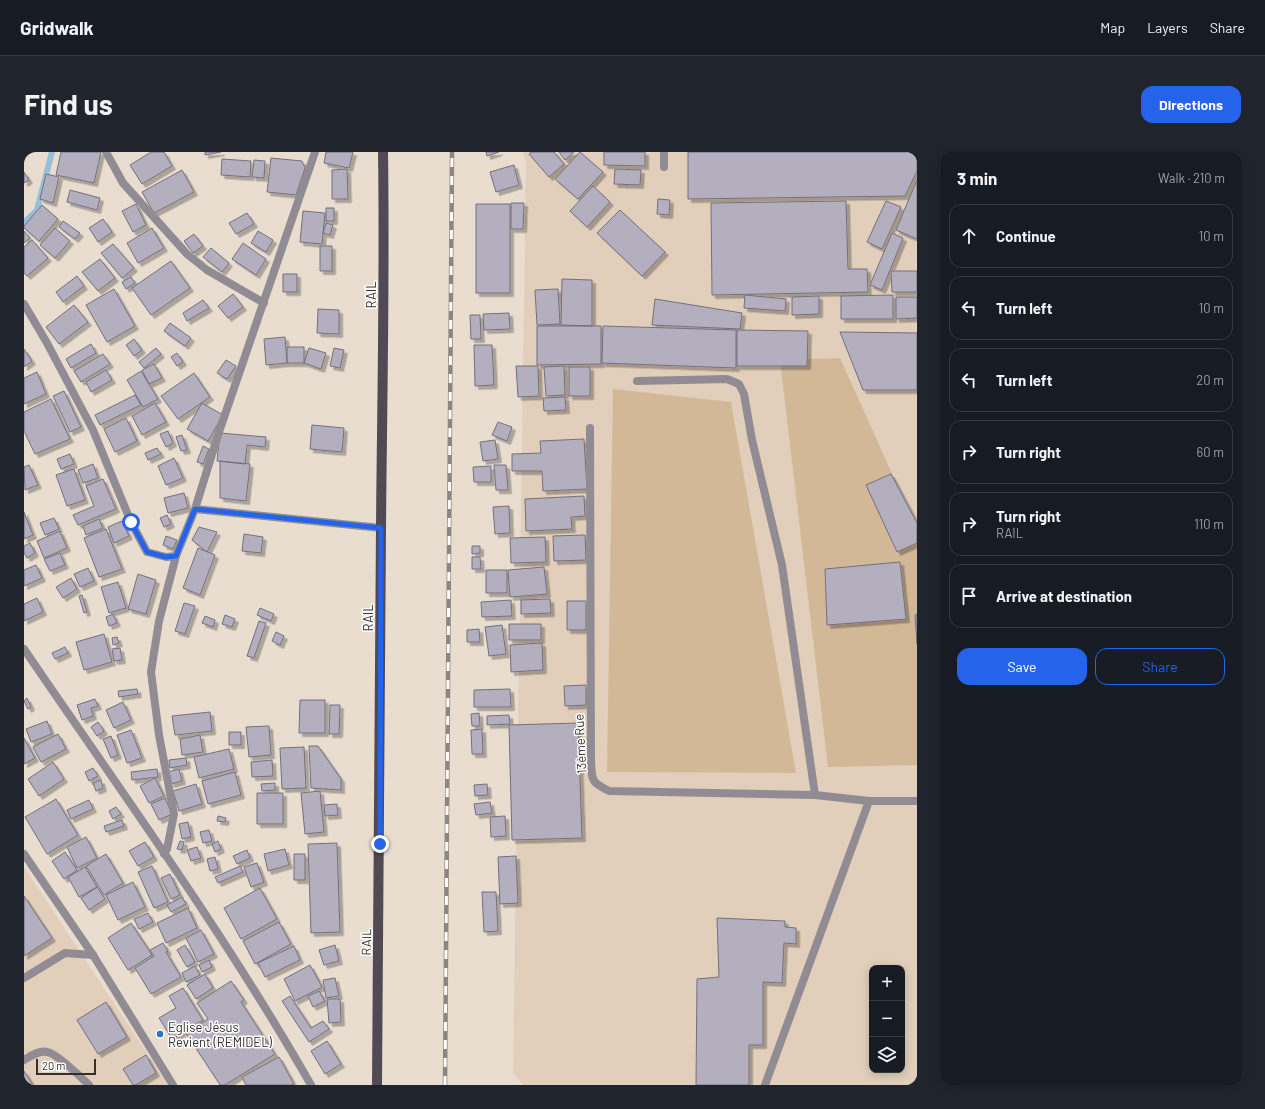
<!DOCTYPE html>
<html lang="en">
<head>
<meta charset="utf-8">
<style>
	:root { --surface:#171b24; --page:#20242c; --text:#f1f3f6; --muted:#9ea1a6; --line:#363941; --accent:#2563eb }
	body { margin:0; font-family:Barlow,sans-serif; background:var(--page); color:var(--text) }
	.controls { position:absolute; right:12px; bottom:12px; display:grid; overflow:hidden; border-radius:8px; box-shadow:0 2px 10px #0003 }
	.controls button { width:36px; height:36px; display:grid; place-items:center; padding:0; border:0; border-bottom:1px solid var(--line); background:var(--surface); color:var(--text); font:20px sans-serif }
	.scale { position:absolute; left:12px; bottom:10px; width:60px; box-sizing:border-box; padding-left:4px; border:2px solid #35302b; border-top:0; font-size:11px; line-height:14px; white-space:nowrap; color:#35302b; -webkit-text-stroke:3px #fff; paint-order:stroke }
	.stop { position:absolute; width:12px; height:12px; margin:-9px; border:3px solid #2563eb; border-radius:50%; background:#fff }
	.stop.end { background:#2563eb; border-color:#fff; box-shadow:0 1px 4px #0008 }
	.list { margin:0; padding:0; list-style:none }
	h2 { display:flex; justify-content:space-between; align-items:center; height:52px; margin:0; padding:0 16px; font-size:17px }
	h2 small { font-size:13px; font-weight:400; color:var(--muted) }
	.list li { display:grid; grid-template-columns:26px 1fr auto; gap:12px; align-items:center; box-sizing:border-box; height:64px; margin:0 8px 8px; padding:0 8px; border:1px solid var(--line); border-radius:12px }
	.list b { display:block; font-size:15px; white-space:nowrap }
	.list p { margin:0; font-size:13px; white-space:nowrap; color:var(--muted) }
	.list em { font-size:13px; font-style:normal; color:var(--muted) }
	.actions { display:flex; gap:8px; padding:12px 16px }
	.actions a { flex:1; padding:9px 0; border:1px solid var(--accent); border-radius:12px; text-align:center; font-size:14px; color:var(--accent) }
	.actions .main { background:var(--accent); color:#fff }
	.icon { flex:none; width:22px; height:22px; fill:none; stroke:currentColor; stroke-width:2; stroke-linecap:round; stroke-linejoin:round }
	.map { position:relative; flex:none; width:893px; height:933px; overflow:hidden; border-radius:12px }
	header { display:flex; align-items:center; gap:24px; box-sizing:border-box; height:56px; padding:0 20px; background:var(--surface); border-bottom:1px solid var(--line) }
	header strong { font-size:19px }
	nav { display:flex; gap:22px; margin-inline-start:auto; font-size:14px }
	.intro { display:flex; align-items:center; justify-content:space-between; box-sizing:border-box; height:96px; padding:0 24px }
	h1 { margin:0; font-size:28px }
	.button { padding:10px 18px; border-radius:12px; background:var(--accent); color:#fff; font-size:14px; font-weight:700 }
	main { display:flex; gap:24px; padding:0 24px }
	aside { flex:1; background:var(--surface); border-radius:12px; box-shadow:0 2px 10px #0003 }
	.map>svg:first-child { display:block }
	.built { fill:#e1cfbb; fill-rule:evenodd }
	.green { fill:#d3b897 }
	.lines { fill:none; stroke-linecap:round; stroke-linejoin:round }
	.stream { stroke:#96bfda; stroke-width:6 }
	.building { fill:#b3afbf; stroke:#736f7e; filter:url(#shadow) }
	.lane { stroke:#918c93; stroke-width:8 }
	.street { stroke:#918c93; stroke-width:8 }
	.primary { stroke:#514a55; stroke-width:10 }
	.rail-casing { stroke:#8e857c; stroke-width:4.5 }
	.rail { stroke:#fff; stroke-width:3; stroke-dasharray:9; stroke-linecap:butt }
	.route { stroke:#2563eb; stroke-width:5 }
	.poi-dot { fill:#2974c4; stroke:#fff; stroke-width:1.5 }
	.labels { text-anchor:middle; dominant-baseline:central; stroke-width:3; stroke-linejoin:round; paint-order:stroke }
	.street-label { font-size:13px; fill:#35302b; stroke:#fff }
	.poi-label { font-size:13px; fill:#35302b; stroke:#fff; text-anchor:start }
</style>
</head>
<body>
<header>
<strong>Gridwalk</strong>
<nav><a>Map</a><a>Layers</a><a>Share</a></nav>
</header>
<div class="intro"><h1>Find us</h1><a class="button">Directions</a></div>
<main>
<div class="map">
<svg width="893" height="933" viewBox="0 0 893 933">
	<defs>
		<filter id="shadow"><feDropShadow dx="3.5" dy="3.5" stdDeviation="0" flood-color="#0004"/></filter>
	</defs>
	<rect width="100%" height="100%" fill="#e9ddcf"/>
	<path class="built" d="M499 0H893V933H499L489 921 502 11ZM848 816H878V918H848Z
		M0 715 144 933H0Z"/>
	<path class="green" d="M816 206 893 377V613L804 615 756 208Z
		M589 237 707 250 772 621 583 620Z"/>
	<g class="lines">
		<path class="stream" d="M0 71 13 58 28 0"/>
	</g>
	<path class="building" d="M37 0H77L70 31 32 23Z
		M127 0H140L148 14 118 32 106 13Z
		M181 0H197L181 3Z
		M302 0H329L325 16 300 11Z
		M462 0H475L463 4Z
		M507 0H530L540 12 525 25 505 2Z
		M535 0H550L541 8Z
		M556 0 579 20 554 47 531 27Z
		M580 0H621V14L580 13Z
		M664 0H893V19L881 44 664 47Z
		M247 6 278 9 281 16 272 43 243 40Z
		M198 7 227 9 226 25 197 23Z
		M230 8 241 9 240 26 228 25Z
		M490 13 495 33 472 40 466 20Z
		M323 17 324 47H308V18Z
		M591 17 617 18 616 33 590 32Z
		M158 18 170 40 130 61 118 40Z
		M0 20 5 28 0 31Z
		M22 22 35 25 29 51 16 47Z
		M893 28V87L872 78Z
		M569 34 586 50 563 75 546 59Z
		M46 38 76 46 73 58 43 50Z
		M634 47 646 48 645 63 633 62Z
		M822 49 824 117H843L844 140 688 143 687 51Z
		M862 49 877 55 858 97 843 90Z
		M487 51H500L499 77H487Z
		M112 52 122 73 109 80 98 59Z
		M452 52H486V141H452Z
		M18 53 34 67 15 89 0 76V74Z
		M302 56H310V69H302Z
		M596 58 641 100 618 124 573 81Z
		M279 59 301 61 298 92 276 90Z
		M223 61 230 72 212 82 205 71Z
		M79 67 88 80 74 90 65 76Z
		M39 69 56 81 51 87 35 75Z
		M302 71 309 73 306 83 299 81Z
		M31 76 46 89 31 106 16 93Z
		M128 76 140 96 114 111 103 91Z
		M0 79 6 86 0 91Z
		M234 79 249 88 242 100 227 91Z
		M868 81 879 86 858 138 846 133Z
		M170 82 179 94 169 101 160 89Z
		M8 88 24 106 3 124 0 121V95Z
		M219 91 242 107 232 123 208 107Z
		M89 92 110 116 98 126 77 101Z
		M296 94H308V119H296Z
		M187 96 205 111 198 120 179 105Z
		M76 107 91 126 74 139 58 120Z
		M147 109 166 136 127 163 108 136Z
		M867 119H893V140H868Z
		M259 122H273V140H259Z
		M53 124 60 134 39 150 32 140Z
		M107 125 111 131 102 137 98 130Z
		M538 127 568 128V174L537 173Z
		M90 137 111 174 83 190 62 153Z
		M534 137 536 172 513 173 511 138Z
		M209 142 219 155 204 166 194 154Z
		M721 143 762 147 761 159 720 156Z
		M869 143V167H817V144Z
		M795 144V162L768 163V145Z
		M872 145H893V166L872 167Z
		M631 147 718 161 716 177 628 173Z
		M179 148 185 156 163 169 159 161Z
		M50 153 64 170 35 192 22 175Z
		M294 157 315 158V182L293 181Z
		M485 161 486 177 460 178 459 162Z
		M446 163H456L457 187H447Z
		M146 171 167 186 161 194 140 179Z
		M513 174H577V212L513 213Z
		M579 174 712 178V216L578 211Z
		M713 178 784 179 783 214H713Z
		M816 180 893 181V238H839Z
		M261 185 263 211 242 213 240 187Z
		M110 187 118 198 110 204 102 193Z
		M67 192 72 201 47 216 42 207Z
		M450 193H468L470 233 451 234Z
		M263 195H280V211H263Z
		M132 196 137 202 120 216 115 210Z
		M285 196 302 201 297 217 280 211Z
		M310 196 320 198 316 216 306 214Z
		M0 197 8 209 0 215Z
		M153 201 159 210 153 214 147 205Z
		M79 202 86 212 57 230 50 219Z
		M202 208 212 214 203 227 193 221Z
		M130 212 138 226 125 232 118 218Z
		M492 214H514L515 244 494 245Z
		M540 214 541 243 522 244 520 215Z
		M545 215H566V244H545Z
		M82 218 88 228 67 240 62 230Z
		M117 219 134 247 119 255 103 228Z
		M13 220 22 242 0 252V226Z
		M170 221 186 245 154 267 137 244Z
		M40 239 57 275 46 280 29 244Z
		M111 243 117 253 76 273 71 263Z
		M541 245 542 258 520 259 519 246Z
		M27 247 46 287 11 302 0 279V260Z
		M131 251 142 270 118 283 108 264Z
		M178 251 199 263 184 289 163 277Z
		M102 266 113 289 91 300 80 277Z
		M474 270 488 275 483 289 468 283Z
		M288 273 320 276 318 300 286 297Z
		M144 279 149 291 142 295 136 282Z
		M196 281 242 285 241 295 223 293 221 312 193 309Z
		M158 283 163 298 157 299 152 285Z
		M560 287 563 337 519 339 518 319H488V302L517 301 516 289Z
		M471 288 474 307 459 309 456 290Z
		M179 294 185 297 179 312 173 310Z
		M133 296 137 302 124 308 121 301Z
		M46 302 50 312 37 317 33 307Z
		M150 306 159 326 142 333 134 314Z
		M196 309 226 312 222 349 196 346Z
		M69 312 74 326 59 331 54 318Z
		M5 313 14 333 1 338 0 315Z
		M470 313H482L484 338H472Z
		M467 314V330H450L449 315Z
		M50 317 61 348 43 354 32 323Z
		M867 322 893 371V391L873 400 842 333Z
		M79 327 92 357 54 373 49 363 70 354 62 334Z
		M160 341 164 356 144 361 140 346Z
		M560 344 561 364 547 365 548 377 502 379 501 347Z
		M485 354 486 381 471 382 469 355Z
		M0 360 9 383 0 387Z
		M143 363 147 372 140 375 136 366Z
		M30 366 35 377 21 383 16 371Z
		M75 367 79 376 62 383 59 374Z
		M98 369 105 384 90 391 84 375Z
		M175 375 193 380 183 400 168 388Z
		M82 377 98 417 75 425 60 386Z
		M36 379 43 396 20 406 13 389Z
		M220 382 239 385 237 401 218 399Z
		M561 383 562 408 530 409 529 384Z
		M142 384 153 388 149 397 139 393Z
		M521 385 522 410 487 411 486 386Z
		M6 391 11 401 3 406 0 401V394Z
		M448 394H456V401L448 402Z
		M174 396 191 403 176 443 159 436Z
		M36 401 41 413 26 419 20 407Z
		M448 405H456L457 417H448Z
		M876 410 882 467 803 473 801 417Z
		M12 413 18 426 0 434V418Z
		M520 415 523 442 486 445 484 418Z
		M64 416 70 429 56 435 50 422Z
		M462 418H483V441H462Z
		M114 422 132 428 122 462 104 457Z
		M47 426 53 437 39 446 32 435Z
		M94 430 102 456 85 461 77 435Z
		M58 443 63 460 60 461 55 444Z
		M13 446 19 460 0 469V452Z
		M526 447 527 461 497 462V448Z
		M487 448 488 464 458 465 457 450Z
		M543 449H562V478H543Z
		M160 451 171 454 161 482 151 479Z
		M236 456 250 462 247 469 233 463Z
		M89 462 93 471 85 474 82 465Z
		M893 462V492L891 463Z
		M201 463 211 467 208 475 198 472Z
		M181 464 191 468 189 475 178 471Z
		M235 469 242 471 230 506 223 504Z
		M485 472H517V488H485Z
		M478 473 482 502 465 504 461 475Z
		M455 477 456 490H443V478Z
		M252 480 260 484 256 493 248 489Z
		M80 482 88 510 60 518 52 490Z
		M93 485 95 491 89 493 88 486Z
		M518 491 519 518 487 520 486 493Z
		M41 495 44 501 31 507 28 501Z
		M96 496 98 508 90 509 88 497Z
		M562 533V553L541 554 540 534Z
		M113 537 114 542 95 545 94 539Z
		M486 537 487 555H450V538Z
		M3 546 7 555 4 557 0 549Z
		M71 547 74 554 67 556 69 564 58 568 53 553Z
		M276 548H301V581H275Z
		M99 550 107 568 90 576 82 558Z
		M306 553H316L315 582H305Z
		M186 560 188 579 151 583 148 564Z
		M455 561 456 574H448L447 562Z
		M485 563 486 572 463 573V564Z
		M23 569 28 582 7 590 2 577Z
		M74 570 80 579 73 584 67 575Z
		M554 571 558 686 488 688 485 573Z
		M245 574 247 603 225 605 222 575Z
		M458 577 459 602H448L447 578Z
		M107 578 118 606 103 611 93 583Z
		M205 580H217V593H205Z
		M34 582 42 597 17 610 9 595Z
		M176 583 179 600 158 603 156 587Z
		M87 584 94 603 87 606 79 587Z
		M0 586 11 606 0 612Z
		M285 594H294L317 627V638L287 636Z
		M280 595 282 636 258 637 256 596Z
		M205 597 210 617 175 626 170 605Z
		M162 606 163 613 146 616 145 608Z
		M248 608 249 624 228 625 227 610Z
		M29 610 40 627 15 644 4 627Z
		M69 616 74 624 65 629 61 620Z
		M133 617 134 625 108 628 107 620Z
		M155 617 158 629 147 632 144 620Z
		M211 620 217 643 184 652 178 629Z
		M131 626 140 644 125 651 116 634Z
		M77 628 79 636 72 639 69 631Z
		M251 631V638L238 639 237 632Z
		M172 632 178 652 155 659 149 639Z
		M463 632 464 643 451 644 450 633Z
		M296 639 300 680 281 682 277 641Z
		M233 641H259V672H233Z
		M141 646 148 662 135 668 127 652Z
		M32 647 54 683 23 702 1 665Z
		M65 648 69 657 47 667 43 658Z
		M466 650 468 661 452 663 450 652Z
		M313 652 314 663 301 664 300 653Z
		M92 655 97 662 89 667 85 659Z
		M194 664 202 666 201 670 193 669Z
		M481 664 482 684 467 685 466 665Z
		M98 668 100 674 82 680 80 674Z
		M164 670 167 685 158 687 155 672Z
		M185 678 188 689 179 691 176 680Z
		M62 685 73 706 53 716 43 695Z
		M156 689 160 690 158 698 153 697Z
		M194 689 197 697 191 700 188 692Z
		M121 690 130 705 114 714 105 699Z
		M313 691 316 780 287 781 284 692Z
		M173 695 177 706 167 709 163 698Z
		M261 697 265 713 244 719 240 702Z
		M223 698 226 706 213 712 209 704Z
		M41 700 53 718 40 727 28 709Z
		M82 702 99 731 80 743 62 714Z
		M270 702H281V728H270Z
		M492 704 494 751 476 752 474 705Z
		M191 705 194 717 186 719 183 707Z
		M233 711 240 730 227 735 220 715Z
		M128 714 144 750 130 756 114 720Z
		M216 714 219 720 194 731 191 725Z
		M61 715 73 735 55 745 44 725Z
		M146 722 156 743 147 747 137 726Z
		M109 730 121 755 94 768 82 743Z
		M73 735 81 747 65 758 57 746Z
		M236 736 253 767 217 787 200 756Z
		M458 740H472L474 779 460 780Z
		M0 744 28 786 0 804Z
		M158 745 162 752 147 760 143 753Z
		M164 756 173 776 142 791 133 771Z
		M124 761 129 770 115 777 110 767Z
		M693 766 761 769V775L772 776V792L760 791 758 831 739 830V893H725V933H672L673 827 695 825Z
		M255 770 267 792 231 812 219 789Z
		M107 771 128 803 104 818 84 786Z
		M177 778 190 802 174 810 162 786Z
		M139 791 144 799 142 800 157 825 127 842 111 816 130 804 126 798Z
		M161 793 171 810 163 815 153 798Z
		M311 793 315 809 300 813 295 798Z
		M270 794 276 808 241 825 234 811Z
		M185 808 188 815 178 820 175 813Z
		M286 813 298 835 271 849 260 827Z
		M171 814 176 823 162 830 158 821Z
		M181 822 189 836 172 847 163 833Z
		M311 826 315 844 302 846 299 828Z
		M207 829 220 848 217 850 251 902 201 933H196L162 881 184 867 173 851Z
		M159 836 179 868 148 887 135 866 152 856 145 844Z
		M295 839 301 849 289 855 284 844Z
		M266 844 287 876 299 869 305 877 285 890 258 849Z
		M303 847H316L317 870 305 871Z
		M82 850 103 885 74 902 53 868Z
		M303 889 317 912 301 922 287 899Z
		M122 903 132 921 112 933H109L99 917Z
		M255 905 270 932 267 933H222L218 925Z
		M0 919 9 933H0Z"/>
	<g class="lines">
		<path class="lane" d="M640 15V0
			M613 229 703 227 715 232 720 242 728 288 758 413 791 643
			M0 826 41 801 69 803
			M0 908C7 904 15 898 23 900 32 901 58 926 65 933
			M741 933 845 649"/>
		<path class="street" d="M82 0 99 31 163 102 183 118 240 151
			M0 152 23 191 69 278 107 370 123 400 142 405 152 404
			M566 276 567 609C568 629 567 630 585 639L791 643 845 649H893
			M171 357 357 376
			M0 497C98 641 201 782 287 933
			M0 702 69 803 149 933
			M140 702 143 697 150 662 135 583 127 520 135 469 152 404 171 357 195 280 291 0"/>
		<path class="primary" d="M353 933C355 747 355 561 357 375 358 250 361 125 359 0"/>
		<defs>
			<path id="rail" d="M421 933 428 0"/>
		</defs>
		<use href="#rail" class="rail-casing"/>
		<use href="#rail" class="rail"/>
	</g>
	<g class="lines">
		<path class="route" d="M107 370 123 400 142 405 152 404 171 357 357 376 356 692"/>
	</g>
	<circle class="poi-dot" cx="136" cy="882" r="4"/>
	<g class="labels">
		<g class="street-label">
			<text transform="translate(347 143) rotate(-90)">RAIL</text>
			<text transform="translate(344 466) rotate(-90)">RAIL</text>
			<text transform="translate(556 592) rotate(-93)">13ème Rue</text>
			<text transform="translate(342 790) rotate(-89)">RAIL</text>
		</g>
		<g class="poi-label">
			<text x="144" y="875">Eglise Jésus<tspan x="144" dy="15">Revient (REMIDEL)</tspan></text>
		</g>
	</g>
</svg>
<div class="controls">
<button>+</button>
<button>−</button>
<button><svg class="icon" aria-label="layers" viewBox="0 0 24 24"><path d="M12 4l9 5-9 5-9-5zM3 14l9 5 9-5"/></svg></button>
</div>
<div class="scale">20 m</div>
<div class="stop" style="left:107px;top:370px"></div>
<div class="stop end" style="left:356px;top:692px"></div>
</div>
<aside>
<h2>3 min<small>Walk · 210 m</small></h2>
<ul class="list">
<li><svg class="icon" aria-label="ahead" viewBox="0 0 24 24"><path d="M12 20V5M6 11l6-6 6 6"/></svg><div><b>Continue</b></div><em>10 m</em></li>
<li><svg class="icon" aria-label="left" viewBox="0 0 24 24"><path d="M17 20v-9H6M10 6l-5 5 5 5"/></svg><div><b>Turn left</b></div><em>10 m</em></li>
<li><svg class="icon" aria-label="left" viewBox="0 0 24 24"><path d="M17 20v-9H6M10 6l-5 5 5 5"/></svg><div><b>Turn left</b></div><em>20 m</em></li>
<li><svg class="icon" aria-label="right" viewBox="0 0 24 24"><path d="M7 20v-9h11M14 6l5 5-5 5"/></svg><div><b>Turn right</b></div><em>60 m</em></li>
<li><svg class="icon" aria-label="right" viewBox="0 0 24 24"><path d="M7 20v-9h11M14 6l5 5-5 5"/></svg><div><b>Turn right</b><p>RAIL</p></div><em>110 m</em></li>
<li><svg class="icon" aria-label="arrive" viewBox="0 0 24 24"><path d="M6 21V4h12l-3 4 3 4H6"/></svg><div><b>Arrive at destination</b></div></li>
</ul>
<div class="actions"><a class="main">Save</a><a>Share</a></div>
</aside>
</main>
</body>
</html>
